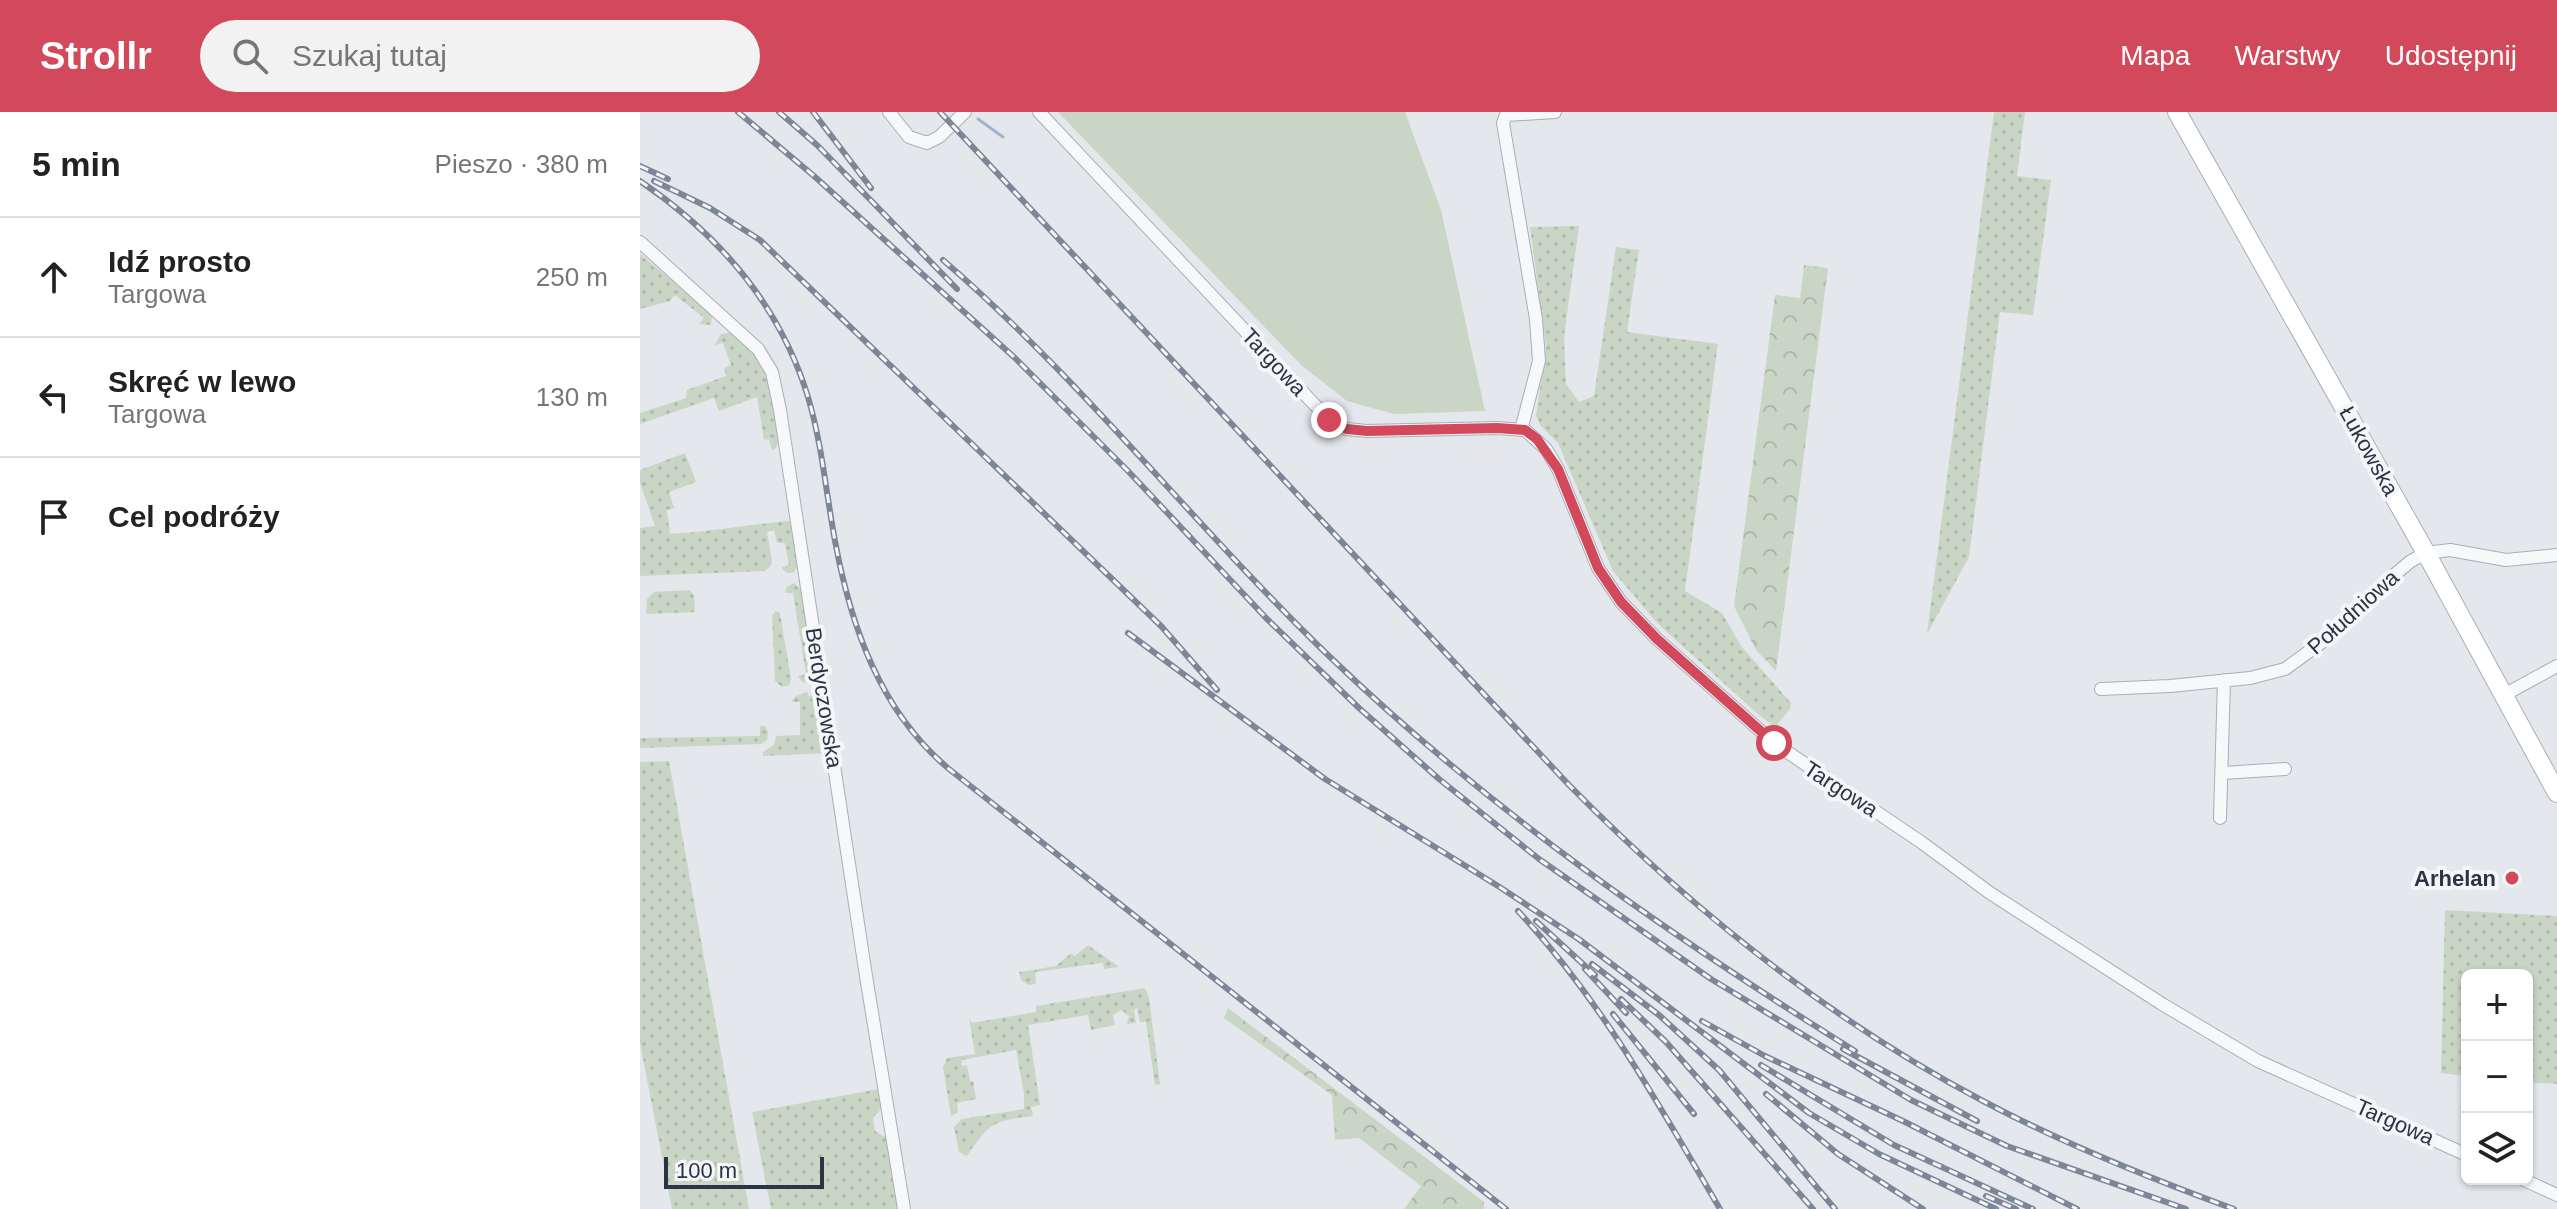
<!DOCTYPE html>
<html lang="pl">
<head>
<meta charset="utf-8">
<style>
	:root { --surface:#fff; --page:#f2f2f2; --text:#222; --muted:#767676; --line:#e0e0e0; --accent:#d1495b }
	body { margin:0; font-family:Helvetica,sans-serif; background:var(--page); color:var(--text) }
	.controls { position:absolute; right:24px; bottom:24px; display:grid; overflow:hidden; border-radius:12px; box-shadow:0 2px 6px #0004 }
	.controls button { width:72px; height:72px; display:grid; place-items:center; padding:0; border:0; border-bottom:2px solid var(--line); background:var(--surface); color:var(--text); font:40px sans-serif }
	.scale { position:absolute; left:24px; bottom:20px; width:160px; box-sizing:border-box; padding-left:8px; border:4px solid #2b3445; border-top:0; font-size:22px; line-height:28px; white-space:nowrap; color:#2b3445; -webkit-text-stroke:6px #f4f6f9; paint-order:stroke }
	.stop { position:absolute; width:24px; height:24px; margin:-18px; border:6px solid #d1495b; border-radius:50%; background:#fff }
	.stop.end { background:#d1495b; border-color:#fff; box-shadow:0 2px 8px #0008 }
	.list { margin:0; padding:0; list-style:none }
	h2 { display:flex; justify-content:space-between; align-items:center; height:104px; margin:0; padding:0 32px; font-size:34px }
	h2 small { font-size:26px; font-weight:400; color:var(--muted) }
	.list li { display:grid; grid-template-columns:52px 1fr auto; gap:24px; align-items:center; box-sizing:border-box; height:120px; padding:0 32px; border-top:2px solid var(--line) }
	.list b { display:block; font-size:30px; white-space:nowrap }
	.list p { margin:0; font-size:26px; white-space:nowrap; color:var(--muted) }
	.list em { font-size:26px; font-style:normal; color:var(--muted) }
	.icon { flex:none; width:44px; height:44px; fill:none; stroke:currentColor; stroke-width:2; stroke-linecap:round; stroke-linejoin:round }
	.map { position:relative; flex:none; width:1917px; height:1097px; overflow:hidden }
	header { display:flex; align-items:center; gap:48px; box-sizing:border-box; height:112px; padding:0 40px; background:var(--accent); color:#fff }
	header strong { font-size:38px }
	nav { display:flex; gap:44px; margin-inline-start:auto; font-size:28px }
	.search { width:560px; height:72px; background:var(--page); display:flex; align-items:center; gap:20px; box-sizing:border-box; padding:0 28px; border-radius:44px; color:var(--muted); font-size:30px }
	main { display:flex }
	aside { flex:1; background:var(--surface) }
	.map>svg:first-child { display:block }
	.grass { fill:url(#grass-dots) }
	.forest { fill:url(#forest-crowns) }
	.garden { fill:#c9d6c5 }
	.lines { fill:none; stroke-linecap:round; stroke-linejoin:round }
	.stream { stroke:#9fb4cc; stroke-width:3 }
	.street-casing { stroke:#a9aeb7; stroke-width:14 }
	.secondary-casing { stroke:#a9aeb7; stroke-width:20 }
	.street { stroke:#f7f8fa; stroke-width:12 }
	.secondary { stroke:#fff; stroke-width:18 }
	.rail-casing { stroke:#7d8696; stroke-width:6 }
	.rail { stroke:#f4f6f9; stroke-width:3; stroke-dasharray:9; stroke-linecap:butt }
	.route { stroke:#d1495b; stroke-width:10 }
	.poi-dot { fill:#d1495b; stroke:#f4f6f9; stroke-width:3 }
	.labels { text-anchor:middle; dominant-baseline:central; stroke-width:8; stroke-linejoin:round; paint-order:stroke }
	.street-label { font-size:22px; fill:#2b3445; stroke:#f4f6f9 }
	.poi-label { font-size:22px; font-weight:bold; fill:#2b3445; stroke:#f4f6f9; text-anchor:end }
</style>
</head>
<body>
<header>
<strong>Strollr</strong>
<div class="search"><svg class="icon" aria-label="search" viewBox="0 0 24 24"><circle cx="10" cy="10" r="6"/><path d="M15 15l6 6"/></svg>Szukaj tutaj</div>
<nav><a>Mapa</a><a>Warstwy</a><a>Udostępnij</a></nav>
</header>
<main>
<aside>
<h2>5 min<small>Pieszo · 380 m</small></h2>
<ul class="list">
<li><svg class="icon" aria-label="ahead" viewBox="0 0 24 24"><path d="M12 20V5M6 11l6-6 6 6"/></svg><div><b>Idź prosto</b><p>Targowa</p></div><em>250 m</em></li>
<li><svg class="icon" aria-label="left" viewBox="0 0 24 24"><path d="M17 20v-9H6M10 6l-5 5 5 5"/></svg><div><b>Skręć w lewo</b><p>Targowa</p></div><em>130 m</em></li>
<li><svg class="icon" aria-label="arrive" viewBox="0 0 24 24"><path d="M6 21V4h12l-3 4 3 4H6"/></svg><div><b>Cel podróży</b></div></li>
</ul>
</aside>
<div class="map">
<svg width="1917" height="1097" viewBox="0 0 1917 1097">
	<defs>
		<pattern id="grass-dots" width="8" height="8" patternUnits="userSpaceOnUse" patternTransform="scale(2)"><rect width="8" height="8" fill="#c9d6c5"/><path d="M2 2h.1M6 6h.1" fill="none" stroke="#adb8ab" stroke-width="1.8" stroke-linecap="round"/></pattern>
		<pattern id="forest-crowns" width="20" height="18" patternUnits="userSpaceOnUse" patternTransform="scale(2)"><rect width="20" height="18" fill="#c9d6c5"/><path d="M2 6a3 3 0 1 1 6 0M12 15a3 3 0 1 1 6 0" fill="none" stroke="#adb8ab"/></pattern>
	</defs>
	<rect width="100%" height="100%" fill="#e4e7ec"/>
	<path class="grass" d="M1354 0H1385L1377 64 1411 68 1393 203 1360 200 1329 445 1287 522Z
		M939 114 924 225 926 272 939 290 954 284 976 135 999 138 987 220 1078 232 1045 479 1082 501 1101 534 1151 591 1150 597 1135 615 1119 603 1018 512 973 459 918 331 901 314 896 304 906 235 890 115Z
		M0 142 72 202 71 213 59 212 64 206 35 183 30 189 0 197Z
		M94 220C130 251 132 283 139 328L136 336 132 338 129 327 124 328 117 285 79 299 74 286 0 312V301L46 286 47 278 86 264 84 256 91 253 83 231 75 233 81 222Z
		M45 341 56 370 29 380 34 396 27 398 30 422C70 420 109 412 149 409L151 410 158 453 154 460C149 462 144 461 142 455L149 453 145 431H137L134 418 127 420 132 449 129 456 124 459 0 464V416L15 414 0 371V358Z
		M154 471 162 478 175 563 167 571 162 570 158 564 166 562 153 481H145L147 475Z
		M50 478 54 484 55 500 6 502 7 487 14 480Z
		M136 499 140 501 151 567 149 573 142 575 135 569 132 503Z
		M168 580V583L178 586 187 641 123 644V640L134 633 136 624 160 623V590H151L156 584Z
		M120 614H125L128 619 127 628 121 632 0 636V626L120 624Z
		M29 649 109 1097H32L0 931V650Z
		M1805 798 1917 804V972L1887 970V863H1827V964L1801 961Z
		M448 833 479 855 464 857 463 851 395 860 396 872 388 873 381 868 379 860 416 854 431 841 435 844Z
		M505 876 509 885 520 972 515 973 506 910H500L497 896 494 898 496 911 487 912 489 904 481 898 473 903 475 913 451 918 448 903 388 913 400 993 391 995 393 1004C353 1009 349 1011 327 1044L319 1040 314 1015 322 1007 384 997V981L376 938 322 948V954L327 953 330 969H333L336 987 317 991 318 1000 311 1004 303 955 307 946 335 942 329 907 332 911 396 900V894Z
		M239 977 242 996 233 1006 235 1019 248 1027 259 1097H131L112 1000Z"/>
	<path class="forest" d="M1164 153 1188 156 1136 559 1116 538 1094 494 1135 183 1160 186Z
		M588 896 844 1090V1097H764L781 1074 719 1026 695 1028 692 983 584 906Z"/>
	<path class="garden" d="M418 0H765L801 98 845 299 754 302 707 289 661 253Z"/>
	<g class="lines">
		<path class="stream" d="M338 7 363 25"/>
		<defs>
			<path id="street" d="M249 0 269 25 287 31 299 25 325 0
				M399 0 689 308 707 317 727 319 857 316 885 318 906 337 918 357 958 456 981 490 1017 527 1134 631 1281 730 1350 781 1522 892 1618 949 1827 1043
				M0 130 118 237 132 260 140 298 226 864 264 1097
				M881 318 899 249 896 207 863 11 866 3 915 0
				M1461 577 1530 574 1610 566 1645 557 1700 517 1747 469 1771 449 1786 441 1810 438 1866 448 1917 443
				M1864 583 1917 554
				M1583 661 1645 657
				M1580 706 1584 568
				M1882 1067 1917 1083"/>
			<path id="secondary" d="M1537 0 1786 441 1917 681"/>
		</defs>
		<use href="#street" class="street-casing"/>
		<use href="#secondary" class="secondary-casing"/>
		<use href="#street" class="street"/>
		<use href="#secondary" class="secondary"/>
		<defs>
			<path id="rail" d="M98 0 174 64 375 246 489 360 627 507 719 596 799 667 899 747 1071 867 1271 988 1367 1034 1546 1097
				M139 0 178 34 317 177
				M173 0 231 76
				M300 0 929 673C1052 798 1188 907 1343 989 1424 1032 1509 1066 1594 1097
				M0 54 28 67
				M0 69C78 122 140 193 168 285 182 332 186 381 195 429 211 515 240 599 309 657L866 1097
				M14 69 70 96 120 128 521 514 577 578
				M303 148C443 269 557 417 690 545 848 697 1029 823 1215 939
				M488 521 685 667 858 774 940 828 1169 1001 1239 1042 1356 1097
				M878 799C961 888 1019 993 1080 1097
				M896 809 955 863
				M952 852 1019 903 1079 958 1195 1097
				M945 857 986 901
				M981 887 1026 930 1173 1097
				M973 902 1054 1002
				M1062 909 1125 944 1263 1009 1437 1097
				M1203 937 1337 1009
				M1121 953 1254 1033 1393 1097
				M1126 982 1198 1042 1283 1097
				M1346 1084 1376 1097"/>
		</defs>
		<use href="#rail" class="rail-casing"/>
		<use href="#rail" class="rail"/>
	</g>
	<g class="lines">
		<path class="route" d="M689 308 707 317 727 319 857 316 885 318 897 327 918 357 958 456 981 490 1017 527 1134 631"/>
	</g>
	<circle class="poi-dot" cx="1872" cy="766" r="8"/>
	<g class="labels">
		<g class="street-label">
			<text transform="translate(634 250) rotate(47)">Targowa</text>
			<text transform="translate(1729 339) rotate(61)">Łukowska</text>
			<text transform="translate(1713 500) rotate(-42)">Południowa</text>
			<text transform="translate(184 586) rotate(81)">Berdyczowska</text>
			<text transform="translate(1201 677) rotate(33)">Targowa</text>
			<text transform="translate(1755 1010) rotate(24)">Targowa</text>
		</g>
		<g class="poi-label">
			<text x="1856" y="766">Arhelan</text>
		</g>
	</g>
</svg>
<div class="controls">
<button>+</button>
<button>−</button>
<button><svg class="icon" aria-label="layers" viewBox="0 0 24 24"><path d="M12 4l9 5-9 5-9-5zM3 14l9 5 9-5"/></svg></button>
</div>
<div class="scale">100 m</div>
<div class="stop" style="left:1134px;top:631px"></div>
<div class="stop end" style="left:689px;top:308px"></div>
</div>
</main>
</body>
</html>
